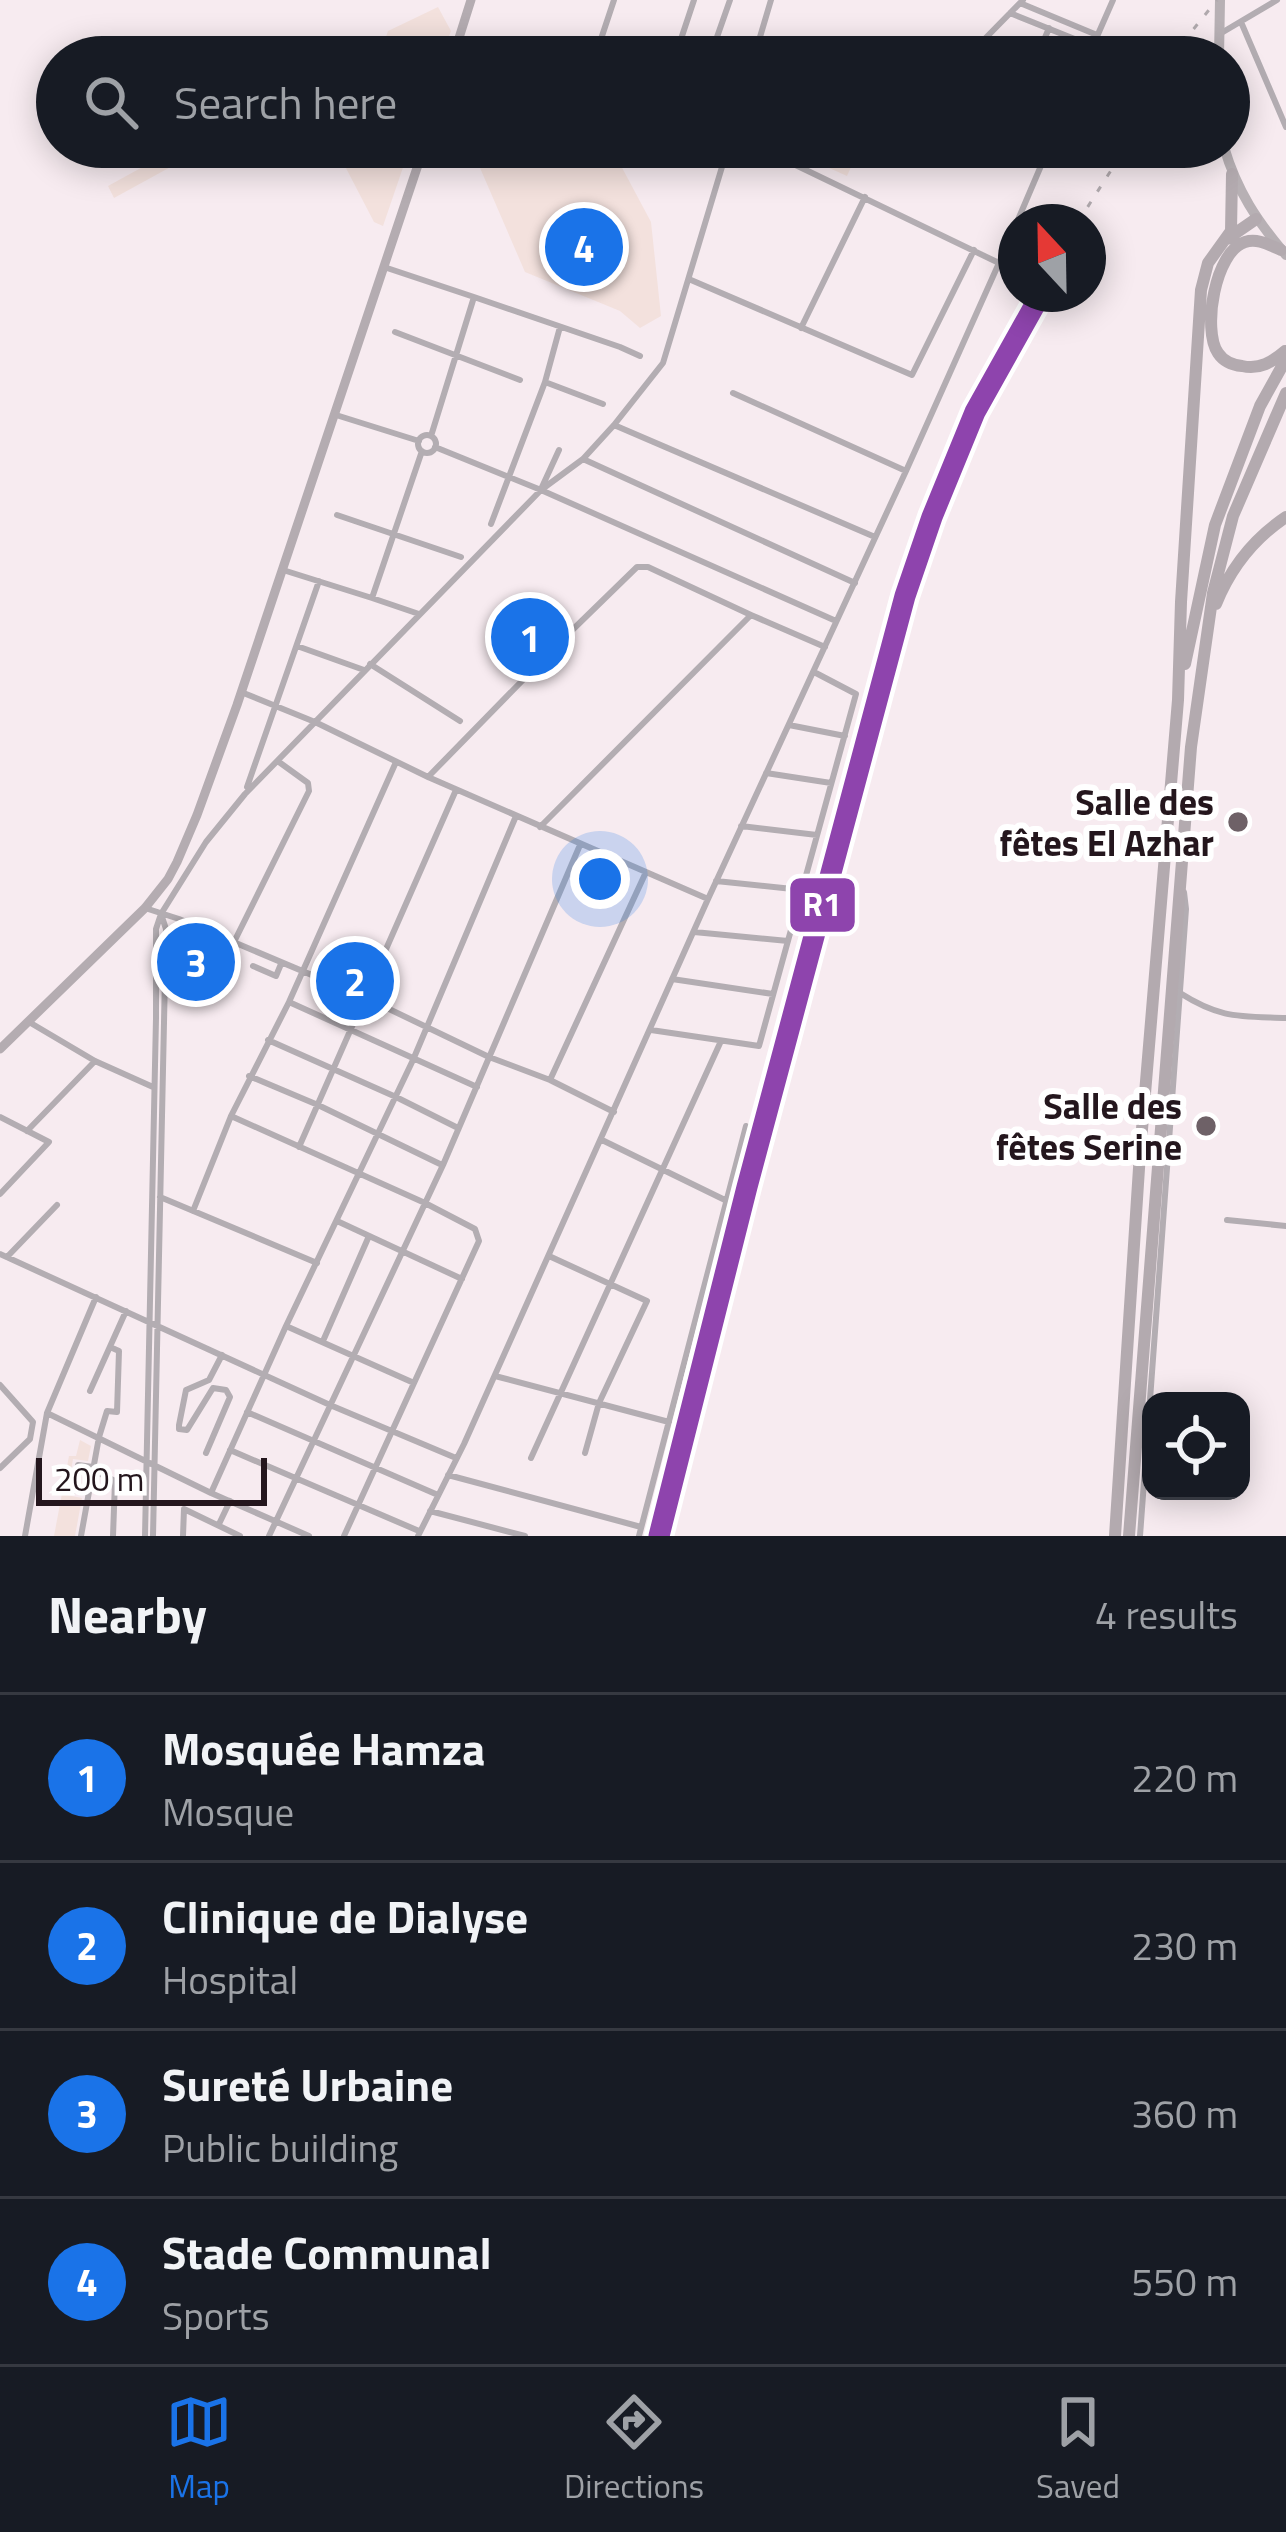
<!DOCTYPE html>
<html lang="en">
<head>
<meta charset="utf-8">
<style>
	:root { --surface:#171b24; --page:#20242c; --text:#f1f3f6; --muted:#9ea1a6; --line:#363941; --accent:#1a73e8 }
	body { margin:0; font-family:"Titillium Web",sans-serif; background:var(--page); color:var(--text) }
	.controls { position:absolute; right:36px; bottom:36px; display:grid; overflow:hidden; border-radius:24px; box-shadow:0 6px 30px #0003 }
	.controls button { width:108px; height:108px; display:grid; place-items:center; padding:0; border:0; border-bottom:3px solid var(--line); background:var(--surface); color:var(--text); font:60px sans-serif }
	.compass { position:absolute; left:998px; top:204px; width:108px; height:108px; border-radius:50%; background:var(--surface); box-shadow:0 6px 30px #0003; rotate:338deg }
	.scale { position:absolute; left:36px; bottom:30px; width:231px; box-sizing:border-box; padding-left:12px; border:6px solid #24161d; border-top:0; font-size:33px; line-height:42px; white-space:nowrap; color:#24161d; -webkit-text-stroke:9px #fff; paint-order:stroke }
	.you { position:absolute; left:600px; top:879px; width:42px; height:42px; margin:-30px; border:9px solid #fff; border-radius:50%; background:#1a73e8; box-shadow:0 0 0 18px #1a73e833 }
	.badge { display:grid; place-items:center; width:78px; height:78px; border-radius:50%; background:var(--accent); color:#fff; font-size:39px; font-weight:700 }
	.pin { position:absolute; translate:-50% -50%; border:6px solid #fff; box-shadow:0 3px 12px #0006 }
	.list { margin:0; padding:0; list-style:none }
	h2 { display:flex; justify-content:space-between; align-items:center; height:156px; margin:0; padding:0 48px; font-size:51px }
	h2 small { font-size:39px; font-weight:400; color:var(--muted) }
	.list li { display:grid; grid-template-columns:78px 1fr auto; gap:36px; align-items:center; box-sizing:border-box; height:168px; padding:0 48px; border-top:3px solid var(--line) }
	.list b { display:block; font-size:45px; white-space:nowrap }
	.list p { margin:0; font-size:39px; white-space:nowrap; color:var(--muted) }
	.list em { font-size:39px; font-style:normal; color:var(--muted) }
	.icon { flex:none; width:66px; height:66px; fill:none; stroke:currentColor; stroke-width:2; stroke-linecap:round; stroke-linejoin:round }
	.map { position:relative; flex:none; width:1286px; height:1536px; overflow:hidden }
	.search { position:absolute; background:var(--surface); box-shadow:0 6px 30px #0003; left:36px; right:36px; top:36px; height:132px; display:flex; align-items:center; gap:30px; box-sizing:border-box; padding:0 42px; border-radius:66px; color:var(--muted); font-size:45px }
	.sheet { height:828px; background:var(--surface) }
	nav { display:flex; justify-content:space-around; align-items:center; box-sizing:border-box; height:168px; border-top:3px solid var(--line); background:var(--surface); font-size:33px; color:var(--muted) }
	nav a { display:grid; justify-items:center; gap:6px }
	nav .on { color:var(--accent) }
	.map>svg:first-child { display:block }
	.green { fill:#f3e1dd }
	.lines { fill:none; stroke-linecap:round; stroke-linejoin:round }
	.street { stroke:#b3adb2; stroke-width:6 }
	.secondary { stroke:#b4acb1; stroke-width:9 }
	.primary { stroke:#b7b0b4; stroke-width:10 }
	.highway { stroke:#b3aaaf; stroke-width:12 }
	.rail { stroke:#b0a9ad; stroke-width:3; stroke-dasharray:6 12; stroke-linecap:butt }
	.rail-1-casing { stroke:#fff; stroke-width:30 }
	.rail-1 { stroke:#8e44ad; stroke-width:21 }
	.poi-dot { fill:#6e6167; stroke:#fff; stroke-width:4.5 }
	.labels { text-anchor:middle; dominant-baseline:central; stroke-width:12; stroke-linejoin:round; paint-order:stroke }
	.poi-label { font-size:36px; font-weight:bold; fill:#24161d; stroke:#fff; text-anchor:end }
	.line-badge { stroke:#fff; stroke-width:4.5 }
	.badge-label { font-size:33px; text-anchor:middle; font-weight:bold; fill:#fff }
</style>
</head>
<body>
<div class="map">
<svg width="1286" height="1536" viewBox="0 0 1286 1536">
	<rect width="100%" height="100%" fill="#f7ebf0"/>
	<path class="green" d="M438 7 451 31 441 57H373L380 54 388 31Z
		M179 147H207L114 198 108 186Z
		M335 147H410L383 226 374 222Z
		M471 147H611L651 222 661 316 640 328 620 311 525 272Z
		M811 147H860L847 176 807 158Z
		M80 1440 91 1446 88 1461 73 1459 67 1495 82 1498 75 1536H54L69 1456H76Z"/>
	<g class="lines">
		<path class="street" d="M1020 3 1097 35
			M1010 13 1092 46
			M1241 22 1286 127
			M1223 32 1277 0
			M607 57 601 51V39L614 0
			M675 57 694 0
			M710 57 730 0
			M754 57 771 0
			M967 57 1023 0
			M1037 57 1049 28
			M1064 57 1072 38
			M1088 57 1113 0
			M758 147 999 263
			M872 148 874 147
			M793 163 800 147
			M1017 222 1049 147
			M384 267 474 297
			M691 280 912 375 974 250
			M801 328 865 197
			M395 332 520 380
			M545 382 603 404
			M733 393 906 471
			M336 415 419 441
			M614 425 875 537
			M418 444a9 9 0 1 1 18 0a9 9 0 1 1-18 0Z
			M431 436 474 297 620 347 640 356
			M435 447 541 490 836 621
			M583 459 855 583
			M542 487 559 450
			M337 515 461 557
			M491 524 545 382 560 327
			M283 570 372 598 422 451
			M372 598 419 614
			M751 615 825 647
			M297 646 364 670
			M370 664 460 721
			M241 692 315 722 428 777 708 899
			M789 725 845 736
			M766 773 831 783
			M428 777 560 642 637 567H648L751 615 540 827
			M247 787 319 581
			M741 826 817 835
			M716 881 802 890
			M145 908 179 919 364 997 489 1057 550 1080 614 1112
			M161 914 206 842 245 794 541 490 583 459 614 425 663 363 728 147
			M694 932 788 941
			M234 942 309 791 308 783 279 762
			M253 966 276 976 281 964
			M672 979 773 994
			M1180 993C1221 1019 1239 1016 1286 1018
			M289 1002 477 1087
			M29 1022 95 1061 153 1087
			M651 1030 759 1046 856 694 814 672
			M268 1040 396 1097 458 1128
			M249 1076 318 1105 442 1165
			M550 1080 646 872
			M0 1117 49 1142 0 1194
			M27 1131 95 1061
			M602 1140 727 1201
			M299 1147 456 790
			M160 1197 317 1263
			M193 1211 231 1116
			M1227 1220 1286 1226
			M337 1221 462 1279
			M0 1254 330 1405 456 1458
			M549 1256 647 1301 599 1403 585 1453
			M7 1257 57 1205
			M286 1326 414 1383
			M323 1341 369 1236
			M495 1376 669 1422
			M0 1385 33 1422 30 1439 0 1468
			M90 1391 126 1311
			M247 1412 438 1495
			M47 1413 96 1297
			M230 1450 419 1531
			M206 1453 230 1397 226 1390 213 1388 187 1430 179 1429V1425L186 1390 209 1380 222 1355
			M531 1458 721 1041
			M93 1470 115 1481 113 1536
			M448 1475 641 1527
			M74 1491 78 1465 93 1467
			M211 1493 286 1326 413 1060 516 816
			M430 1511 525 1536
			M219 1524 230 1501
			M25 1536 47 1413 211 1493 309 1536
			M81 1536 99 1437 107 1411 117 1412 119 1351 110 1347
			M145 1536 156 1018V929L161 914 166 929 153 1536
			M183 1536 184 1509 240 1536
			M269 1536 443 1165 580 845
			M344 1536 479 1241 475 1229 425 1203 231 1116 289 1002 396 762
			M418 1536 464 1444 708 899 906 471 1016 225
			M639 1536 746 1126
			M1140 1536 1186 909 1184 892"/>
		<path class="secondary" d="M453 57 471 0
			M0 1049 145 908 168 879 177 862 197 815 237 705 424 147"/>
		<path class="primary" d="M1219 57 1220 0
			M1224 147C1237 191 1257 221 1286 255"/>
		<path class="highway" d="M1227 239 1256 219
			M1281 250C1269 245 1258 238 1245 242 1215 251 1202 330 1218 353 1224 362 1232 365 1242 366 1260 370 1272 362 1285 351
			M1216 604C1231 567 1253 539 1286 517
			M1185 664 1215 525 1260 406 1286 359
			M1115 1536 1140 1153 1178 700 1181 602 1201 290 1208 263 1231 231 1232 174
			M1129 1536 1191 747 1213 593 1233 516 1286 393"/>
		<path class="rail" d="M1171 57 1217 0
			M1078 222 1126 147
			M654 1536 714 1297 900 596C933 489 980 391 1036 294"/>
		<defs>
			<path id="rail-1" d="M659 1536 747 1187 905 596 932 517 975 412 1041 294"/>
		</defs>
		<use href="#rail-1" class="rail-1-casing"/>
		<use href="#rail-1" class="rail-1"/>
	</g>
	<g class="poi-dot">
		<circle cx="1238" cy="822" r="12"/>
		<circle cx="1206" cy="1126" r="12"/>
	</g>
	<g class="labels">
		<g class="poi-label">
			<text x="1214" y="801">Salle des<tspan x="1214" dy="41">fêtes El Azhar</tspan></text>
			<text x="1182" y="1105">Salle des<tspan x="1182" dy="41">fêtes Serine</tspan></text>
		</g>
	</g>
	<rect class="line-badge" x="788" y="876" width="69" height="58" rx="12" fill="#8e44ad"/>
	<g class="badge-label">
		<text x="822" y="916">R1</text>
	</g>
</svg>
<div class="controls">
<button><svg class="icon" aria-label="locate" viewBox="0 0 24 24"><circle cx="12" cy="12" r="6"/><path d="M12 2v4M12 18v4M2 12h4M18 12h4"/></svg></button>
</div>
<svg class="compass" viewBox="-18 -18 36 36"><path d="M0-13l5 13h-10z" fill="#e53935"/><path d="M0 13l5-13h-10z" fill="#9ea1a6"/></svg>
<div class="scale">200 m</div>
<div class="you"></div>
<div class="pin badge" style="left:530px;top:637px">1</div>
<div class="pin badge" style="left:355px;top:981px">2</div>
<div class="pin badge" style="left:196px;top:962px">3</div>
<div class="pin badge" style="left:584px;top:247px">4</div>
<div class="search"><svg class="icon" aria-label="search" viewBox="0 0 24 24"><circle cx="10" cy="10" r="6"/><path d="M15 15l6 6"/></svg>Search here</div>
</div>
<section class="sheet">
<h2>Nearby<small>4 results</small></h2>
<ul class="list">
<li><span class="badge">1</span><div><b>Mosquée Hamza</b><p>Mosque</p></div><em>220 m</em></li>
<li><span class="badge">2</span><div><b>Clinique de Dialyse</b><p>Hospital</p></div><em>230 m</em></li>
<li><span class="badge">3</span><div><b>Sureté Urbaine</b><p>Public building</p></div><em>360 m</em></li>
<li><span class="badge">4</span><div><b>Stade Communal</b><p>Sports</p></div><em>550 m</em></li>
</ul>
</section>
<nav>
<a class="on"><svg class="icon" aria-label="map" viewBox="0 0 24 24"><path d="M3 6l6-2 6 2 6-2v14l-6 2-6-2-6 2zM9 4v14M15 6v14"/></svg>Map</a>
<a><svg class="icon" aria-label="directions" viewBox="0 0 24 24"><path d="M12 3l9 9-9 9-9-9zM9 14v-3h6M13 9l2 2-2 2"/></svg>Directions</a>
<a><svg class="icon" aria-label="saved" viewBox="0 0 24 24"><path d="M7 4h10v16l-5-4-5 4z"/></svg>Saved</a>
</nav>
</body>
</html>
